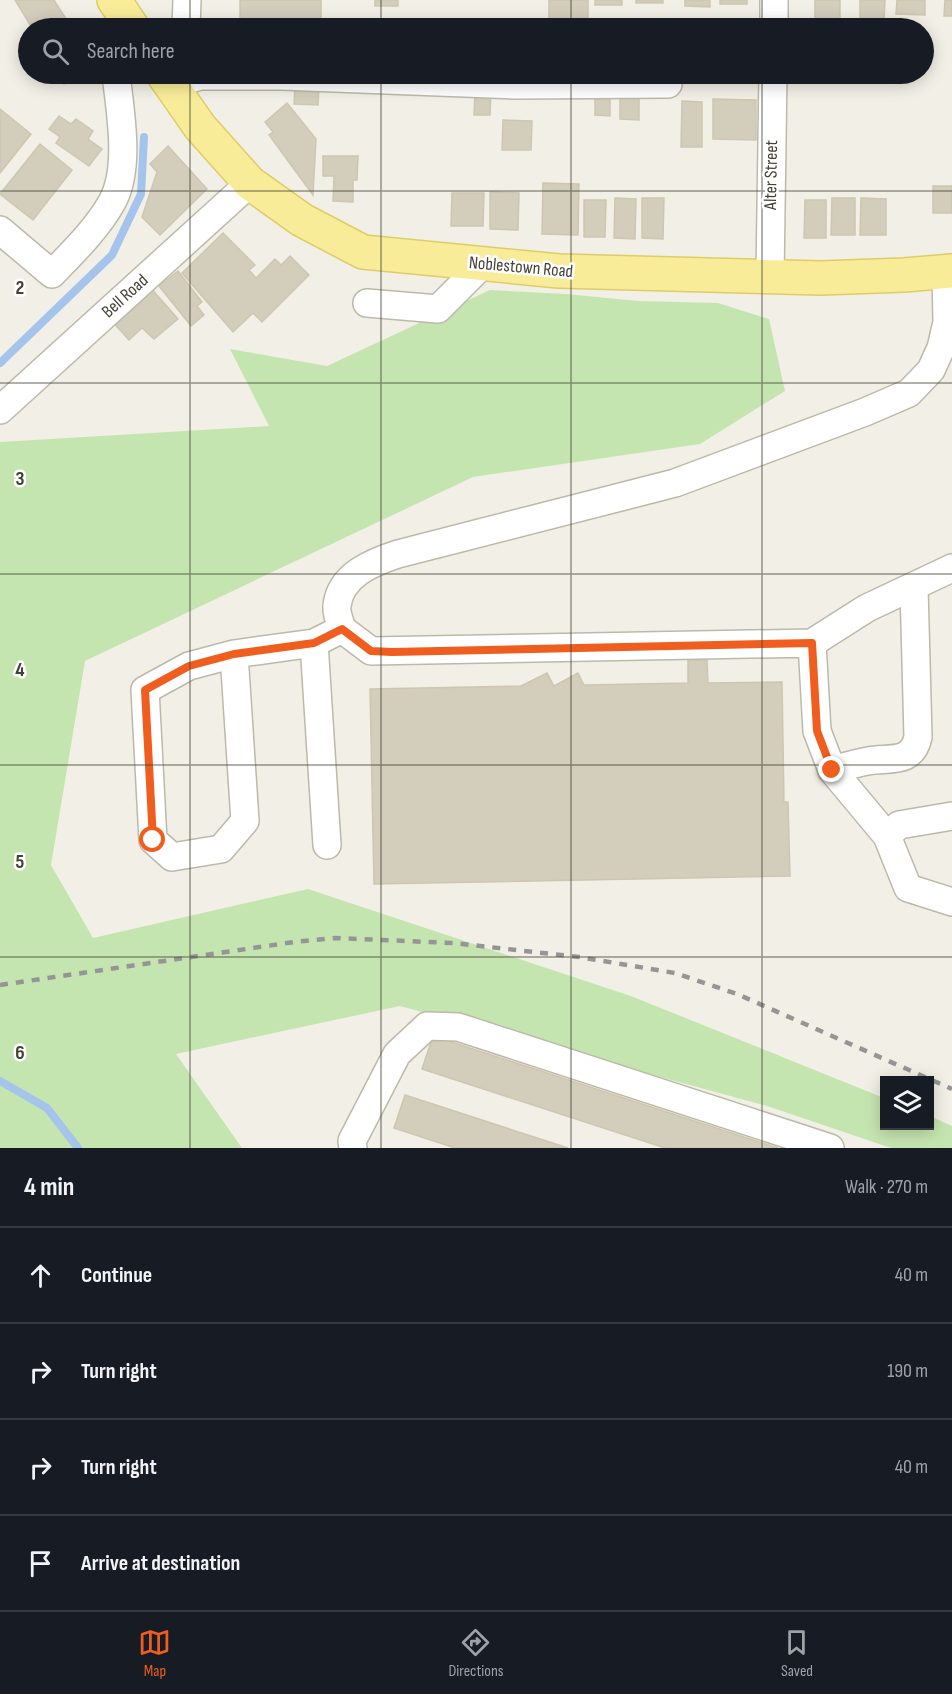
<!DOCTYPE html>
<html lang="en">
<head>
<meta charset="utf-8">
<style>
	:root { --surface:#171b24; --page:#20242c; --text:#f1f3f6; --muted:#9ea1a6; --line:#363941; --accent:#f05e1f }
	body { margin:0; font-family:"Sofia Sans Condensed",sans-serif; background:var(--page); color:var(--text) }
	.controls { position:absolute; right:18px; bottom:18px; display:grid; overflow:hidden; border-radius:0px; box-shadow:0 3px 15px #0003 }
	.controls button { width:54px; height:54px; display:grid; place-items:center; padding:0; border:0; border-bottom:2px solid var(--line); background:var(--surface); color:var(--text); font:30px sans-serif }
	.stop { position:absolute; width:18px; height:18px; margin:-14px; border:4px solid #f05e1f; border-radius:50%; background:#fff }
	.stop.end { background:#f05e1f; border-color:#fff; box-shadow:0 2px 6px #0008 }
	.list { margin:0; padding:0; list-style:none }
	h2 { display:flex; justify-content:space-between; align-items:center; height:78px; margin:0; padding:0 24px; font-size:26px }
	h2 small { font-size:20px; font-weight:400; color:var(--muted) }
	.list li { display:grid; grid-template-columns:39px 1fr auto; gap:18px; align-items:center; box-sizing:border-box; height:96px; padding:0 24px; border-top:2px solid var(--line) }
	.list b { display:block; font-size:22px; white-space:nowrap }
	.list em { font-size:20px; font-style:normal; color:var(--muted) }
	.icon { flex:none; width:33px; height:33px; fill:none; stroke:currentColor; stroke-width:2; stroke-linecap:round; stroke-linejoin:round }
	.map { position:relative; flex:none; width:952px; height:1148px; overflow:hidden }
	.search { position:absolute; background:var(--surface); box-shadow:0 3px 15px #0003; left:18px; right:18px; top:18px; height:66px; display:flex; align-items:center; gap:15px; box-sizing:border-box; padding:0 21px; border-radius:33px; color:var(--muted); font-size:22px }
	.sheet { height:462px; background:var(--surface) }
	nav { display:flex; justify-content:space-around; align-items:center; box-sizing:border-box; height:84px; border-top:2px solid var(--line); background:var(--surface); font-size:16px; color:var(--muted) }
	nav a { display:grid; justify-items:center; gap:3px }
	nav .on { color:var(--accent) }
	.map>svg:first-child { display:block }
	.green { fill:#c5e5b0 }
	.lines { fill:none; stroke-linecap:round; stroke-linejoin:round }
	.stream { stroke:#a4c4ec; stroke-width:8 }
	.building { fill:#d3cdbc; stroke:#cec6af; stroke-width:1.5 }
	.minor-casing { stroke:#bdb9a9; stroke-width:30 }
	.major-casing { stroke:#decc68; stroke-width:36 }
	.minor { stroke:#fff; stroke-width:27 }
	.major { stroke:#f9ec98; stroke-width:33 }
	.rail { stroke:#959595; stroke-width:4.5; stroke-dasharray:8 8; stroke-linecap:butt }
	.route { stroke:#f05e1f; stroke-width:8 }
	.grid { fill:none; stroke:#444136; stroke-width:1.5; stroke-opacity:0.55 }
	.labels { text-anchor:middle; dominant-baseline:central; stroke-width:5; stroke-linejoin:round; paint-order:stroke }
	.street-label { font-size:18px; fill:#444136; stroke:#fff }
	.grid-label { font-size:20px; text-anchor:middle; font-weight:bold; fill:#444136; stroke:#fff; stroke-width:5; stroke-linejoin:round; paint-order:stroke }
</style>
</head>
<body>
<div class="map">
<svg width="952" height="1148" viewBox="0 0 952 1148">
	<rect width="100%" height="100%" fill="#f2f0e6"/>
	<path class="green" d="M490 290 566 294 638 301 718 303 769 319 785 391 700 444 473 477 85 661 51 865 93 938 308 889 631 996 884 1098V1126H930V1116L952 1126V1148H891L767 1106 400 1006 176 1054 242 1148H0V442L269 426 230 349 327 366Z"/>
	<g class="lines">
		<path class="stream" d="M0 363 112 255 141 194 144 137
			M0 1081 47 1108 78 1148"/>
	</g>
	<path class="building" d="M15 0H54L68 22 56 28H32Z
		M240 0H321V28H240Z
		M375 0H398V6H375Z
		M549 0H588V21L549 20Z
		M595 0H622V5H595Z
		M636 0H663V3H636Z
		M685 0H710V7L685 6Z
		M720 0H747V4H720Z
		M815 0H840V19H815Z
		M860 0H885L884 21 860 20Z
		M897 0H925V15L896 14Z
		M945 0H952V16H944Z
		M497 22 526 23V28H497Z
		M58 74H81L64 84Z
		M295 86 319 87 318 105 294 104Z
		M475 91H491L490 115H474Z
		M595 91H610V116L595 115Z
		M620 91H639V120L620 119Z
		M713 99 756 100V140L713 139Z
		M682 101 702 102V147H681Z
		M287 103 316 139 313 195 269 135 273 132 265 122Z
		M0 109 31 134 0 173Z
		M59 116 71 124 76 119 93 131 88 139 102 149 89 166 56 143 60 137 49 129Z
		M503 120 532 121 531 150H502Z
		M40 144 72 170 33 220 0 194Z
		M168 146 207 189 160 235 142 217 157 172 150 164Z
		M323 156H358L357 180H353V202L333 201 334 176H323Z
		M543 183 579 184 578 235 542 234Z
		M933 186H952V213H933Z
		M490 192 519 193 518 230 490 229Z
		M452 193H484L483 226H451Z
		M615 198 636 199 635 239 614 238Z
		M642 198H664L663 239 642 238Z
		M832 198H855V235H831Z
		M861 198 886 199V235H860Z
		M584 200H606L605 237H584Z
		M805 200H826V238H804Z
		M223 233 255 265 249 270 256 278 275 259 281 265 290 256 309 275 262 322 253 313 233 332 182 273Z
		M178 271 202 302 197 306 204 315 191 326 159 286Z
		M150 287 178 319 154 339 142 328 129 340 110 319Z
		M688 660H707L708 683 782 682 784 802H788L790 876 374 884 370 689 521 686 547 673 554 686 578 673 584 685 688 683Z
		M433 1036 778 1148H665L422 1069Z
		M405 1095 568 1148H455L394 1128Z"/>
	<g class="lines">
		<defs>
			<path id="minor" d="M186 28 187 0
				M774 28V0
				M170 85 200 76H282L514 85 668 84
				M0 230 52 274C73 252 97 229 112 202 131 168 120 111 116 74
				M946 271 947 322 941 348 931 370 909 393 865 412 675 483 398 554C373 562 340 575 337 606 336 613 340 622 342 629L371 651 812 643 867 608 952 568
				M770 276 773 74
				M367 303 438 309 483 264
				M0 410 250 183
				M314 643 327 845
				M812 643 817 731 832 770 887 836 908 888 952 902
				M234 654 245 821 221 849 172 857 153 840 145 690 189 666 234 654 314 643 342 629
				M832 770C844 767 856 763 868 761 889 757 912 765 918 737L914 587
				M887 836 899 825 952 816
				M353 1148 352 1141 397 1054 427 1026 458 1027 830 1148"/>
			<path id="major" d="M114 0 133 28
				M163 74 200 127 250 183 302 220 363 252 559 271 821 278 904 275 952 271"/>
		</defs>
		<use href="#minor" class="minor-casing"/>
		<use href="#major" class="major-casing"/>
		<use href="#minor" class="minor"/>
		<use href="#major" class="major"/>
		<path class="rail" d="M0 985 294 942 335 938 453 943 579 957 675 973 737 994 952 1089"/>
	</g>
	<g class="lines">
		<path class="route" d="M153 840 145 690 189 666 234 654 314 643 342 629 371 651 392 652 812 643 817 731 832 770"/>
	</g>
	<path class="grid" d="M190 0V28M381 0V28M571 0V28M762 0V28M190 74V1148M381 74V1148M571 74V1148M762 74V1148M0 191H952M0 383H952M0 574H952M0 765H952M0 957H952"/>
	<g class="labels">
		<g class="street-label">
			<text transform="translate(771 175) rotate(-89)">Alter Street</text>
			<text transform="translate(521 267) rotate(5)">Noblestown Road</text>
			<text transform="translate(125 296) rotate(-42)">Bell Road</text>
		</g>
	</g>
	<g class="grid-label">
		<text x="20" y="294">2</text>
		<text x="20" y="485">3</text>
		<text x="20" y="676">4</text>
		<text x="20" y="868">5</text>
		<text x="20" y="1059">6</text>
	</g>
</svg>
<div class="controls">
<button><svg class="icon" aria-label="layers" viewBox="0 0 24 24"><path d="M12 4l9 5-9 5-9-5zM3 14l9 5 9-5"/></svg></button>
</div>
<div class="stop" style="left:153px;top:840px"></div>
<div class="stop end" style="left:832px;top:770px"></div>
<div class="search"><svg class="icon" aria-label="search" viewBox="0 0 24 24"><circle cx="10" cy="10" r="6"/><path d="M15 15l6 6"/></svg>Search here</div>
</div>
<section class="sheet">
<h2>4 min<small>Walk · 270 m</small></h2>
<ul class="list">
<li><svg class="icon" aria-label="ahead" viewBox="0 0 24 24"><path d="M12 20V5M6 11l6-6 6 6"/></svg><div><b>Continue</b></div><em>40 m</em></li>
<li><svg class="icon" aria-label="right" viewBox="0 0 24 24"><path d="M7 20v-9h11M14 6l5 5-5 5"/></svg><div><b>Turn right</b></div><em>190 m</em></li>
<li><svg class="icon" aria-label="right" viewBox="0 0 24 24"><path d="M7 20v-9h11M14 6l5 5-5 5"/></svg><div><b>Turn right</b></div><em>40 m</em></li>
<li><svg class="icon" aria-label="arrive" viewBox="0 0 24 24"><path d="M6 21V4h12l-3 4 3 4H6"/></svg><div><b>Arrive at destination</b></div></li>
</ul>
</section>
<nav>
<a class="on"><svg class="icon" aria-label="map" viewBox="0 0 24 24"><path d="M3 6l6-2 6 2 6-2v14l-6 2-6-2-6 2zM9 4v14M15 6v14"/></svg>Map</a>
<a><svg class="icon" aria-label="directions" viewBox="0 0 24 24"><path d="M12 3l9 9-9 9-9-9zM9 14v-3h6M13 9l2 2-2 2"/></svg>Directions</a>
<a><svg class="icon" aria-label="saved" viewBox="0 0 24 24"><path d="M7 4h10v16l-5-4-5 4z"/></svg>Saved</a>
</nav>
</body>
</html>
